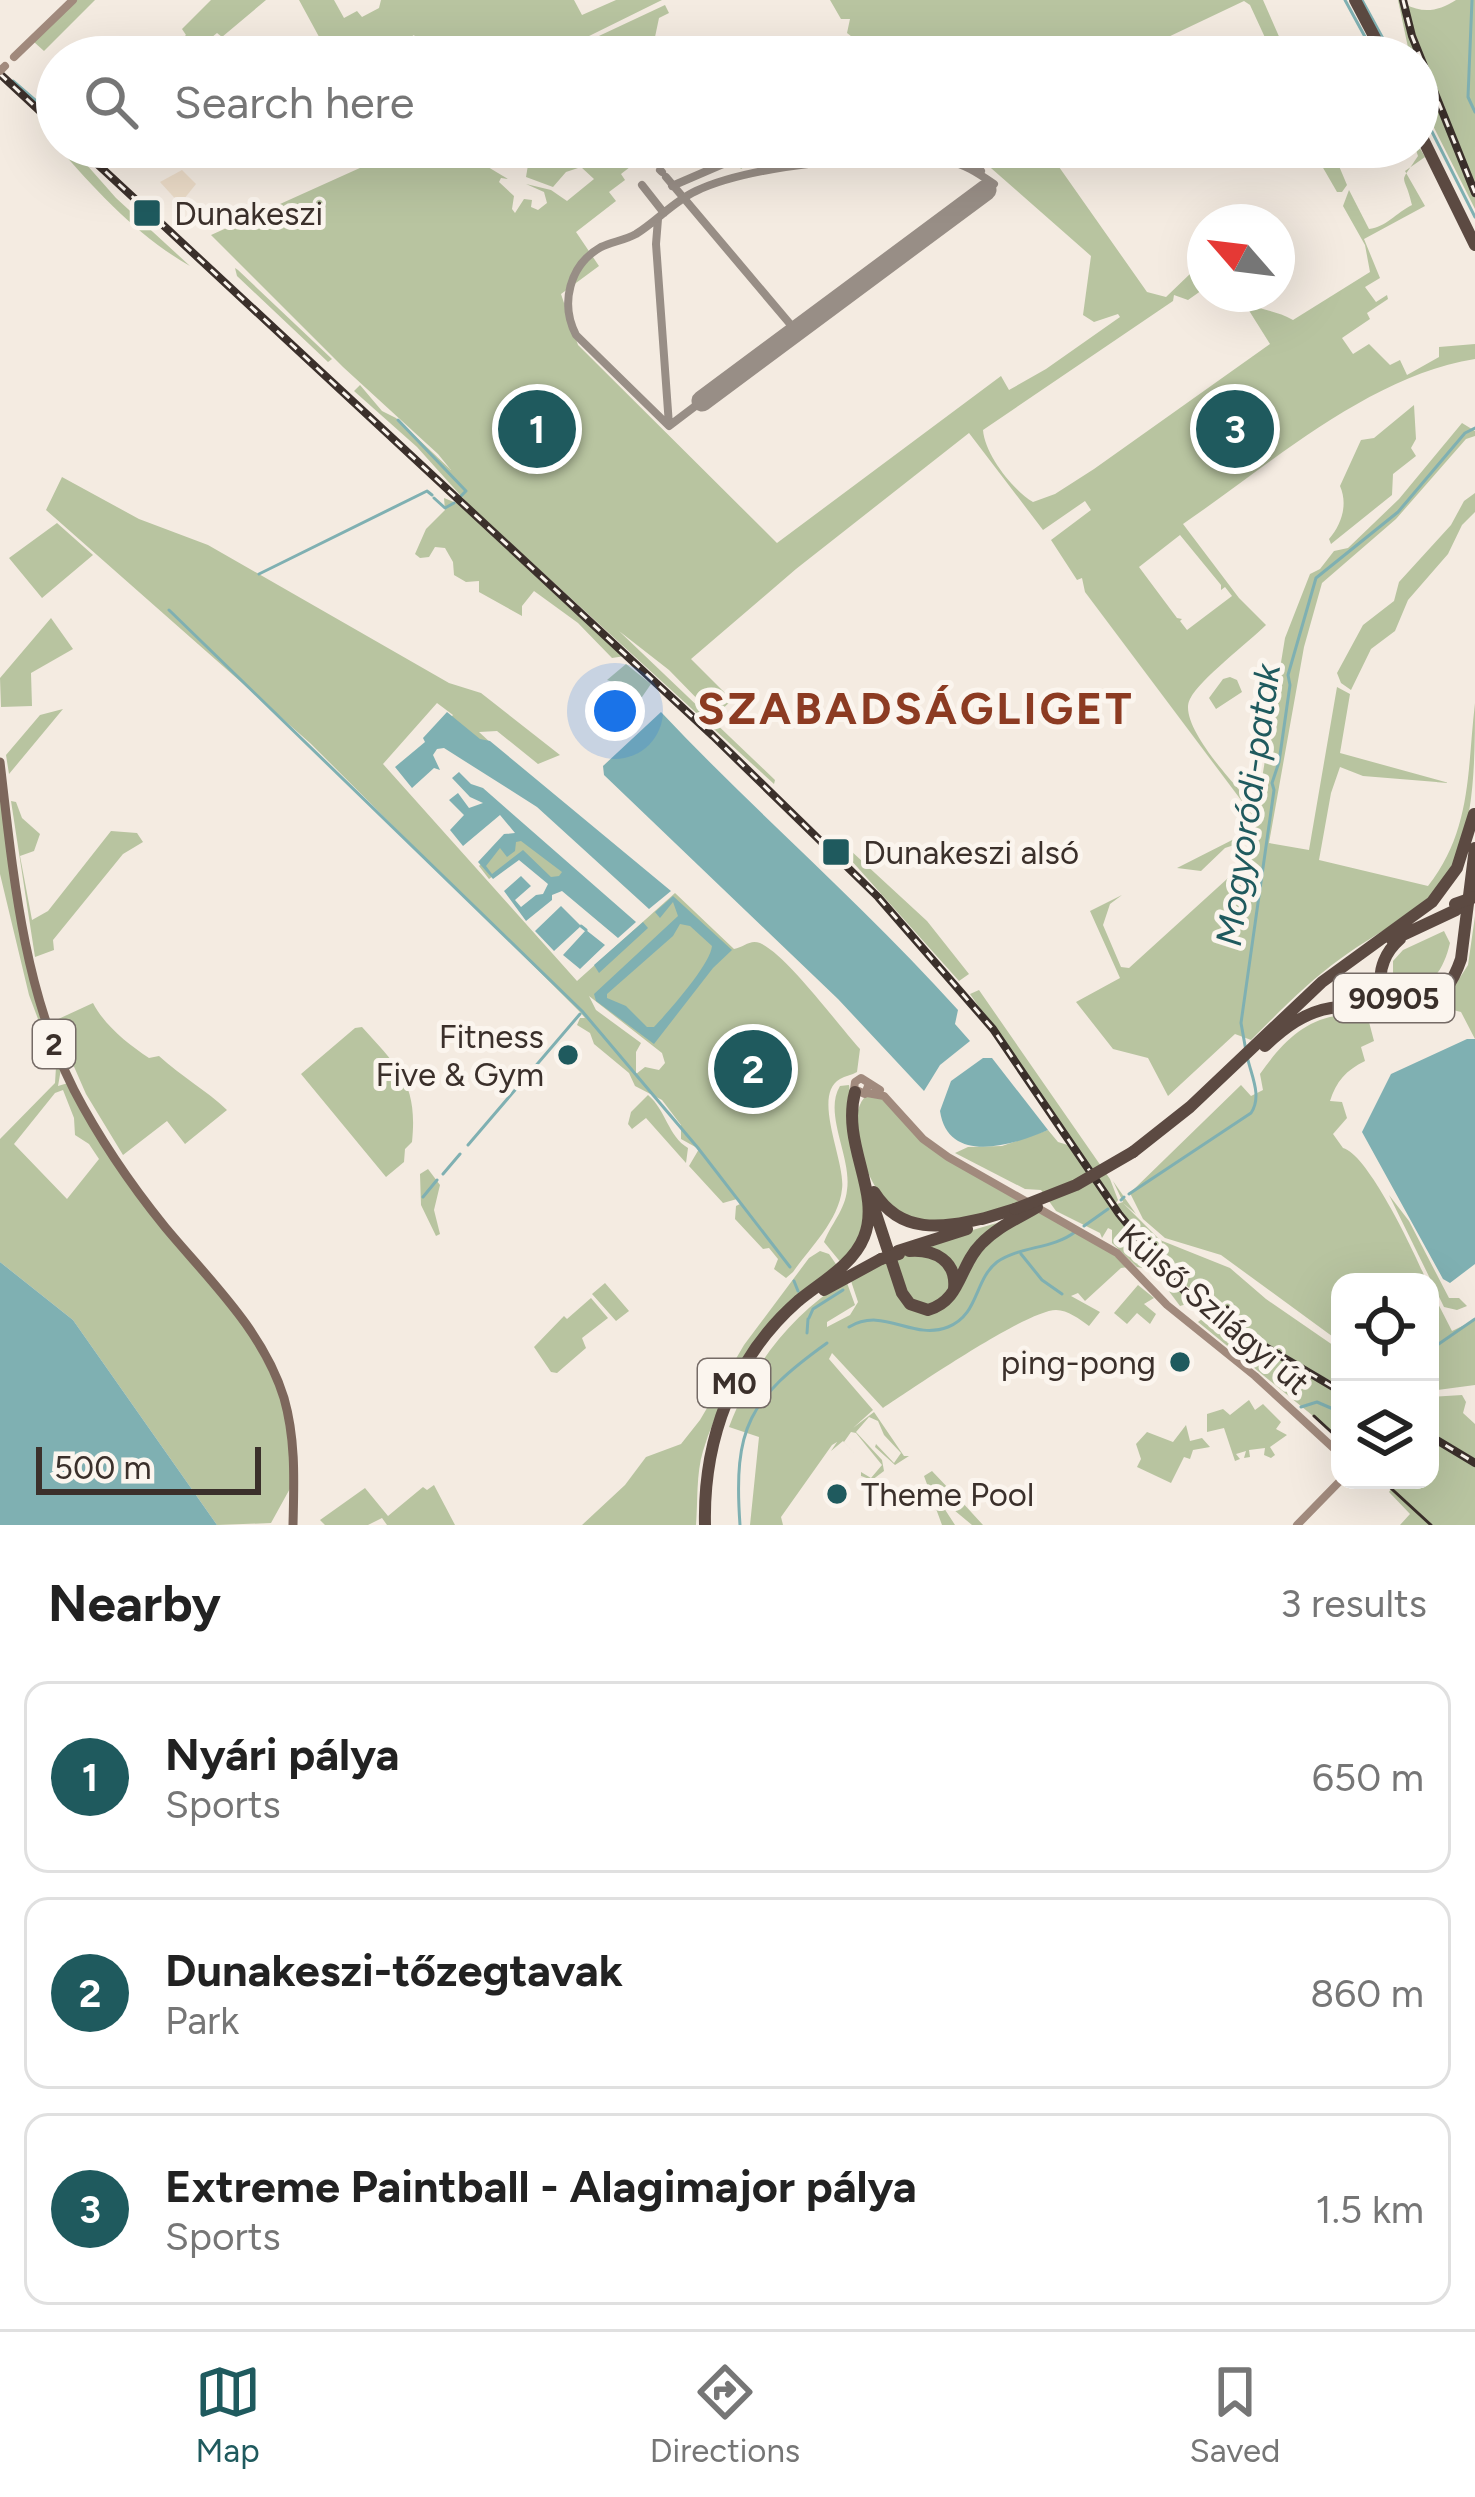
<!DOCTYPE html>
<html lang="en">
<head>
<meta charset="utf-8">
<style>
	:root { --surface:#fff; --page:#f2f2f2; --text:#222; --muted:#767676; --line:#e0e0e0; --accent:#1f5a5e }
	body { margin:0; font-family:Figtree,sans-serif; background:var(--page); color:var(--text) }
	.controls { position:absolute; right:36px; bottom:36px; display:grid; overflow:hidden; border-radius:24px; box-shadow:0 12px 48px #0002 }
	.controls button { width:108px; height:108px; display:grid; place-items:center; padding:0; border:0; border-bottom:3px solid var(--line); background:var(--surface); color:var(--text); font:60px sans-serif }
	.compass { position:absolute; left:1187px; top:204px; width:108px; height:108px; border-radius:50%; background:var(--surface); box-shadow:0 12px 48px #0002; rotate:298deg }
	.scale { position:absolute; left:36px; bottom:30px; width:225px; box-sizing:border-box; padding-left:12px; border:6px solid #3b302b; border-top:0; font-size:33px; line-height:42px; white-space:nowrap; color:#3b302b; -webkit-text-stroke:9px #fbf5ee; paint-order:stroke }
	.you { position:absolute; left:615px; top:711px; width:42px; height:42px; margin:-30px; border:9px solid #fff; border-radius:50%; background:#1a73e8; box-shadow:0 0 0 18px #1a73e833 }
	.badge { display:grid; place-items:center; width:78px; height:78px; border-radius:50%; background:var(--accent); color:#fff; font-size:39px; font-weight:700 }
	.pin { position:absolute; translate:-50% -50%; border:6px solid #fff; box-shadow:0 3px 12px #0006 }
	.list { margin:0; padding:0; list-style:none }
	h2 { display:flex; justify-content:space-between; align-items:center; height:156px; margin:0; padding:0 48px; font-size:51px }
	h2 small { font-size:39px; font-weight:400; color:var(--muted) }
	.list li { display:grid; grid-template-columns:78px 1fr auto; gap:36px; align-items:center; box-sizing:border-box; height:192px; margin:0 24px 24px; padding:0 24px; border:3px solid var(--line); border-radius:24px }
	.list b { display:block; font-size:45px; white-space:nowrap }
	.list p { margin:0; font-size:39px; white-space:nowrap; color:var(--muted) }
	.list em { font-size:39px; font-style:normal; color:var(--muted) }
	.icon { flex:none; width:66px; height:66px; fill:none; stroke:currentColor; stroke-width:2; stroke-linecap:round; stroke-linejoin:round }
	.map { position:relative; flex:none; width:1475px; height:1525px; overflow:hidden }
	.search { position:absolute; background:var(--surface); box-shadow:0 12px 48px #0002; left:36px; right:36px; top:36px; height:132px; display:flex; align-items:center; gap:30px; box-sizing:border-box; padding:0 42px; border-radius:66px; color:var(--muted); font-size:45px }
	.sheet { height:804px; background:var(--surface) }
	nav { display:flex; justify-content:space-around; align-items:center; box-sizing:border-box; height:168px; border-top:3px solid var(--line); background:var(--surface); font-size:33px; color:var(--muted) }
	nav a { display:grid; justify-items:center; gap:6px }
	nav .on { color:var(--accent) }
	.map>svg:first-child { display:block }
	.green { fill:#b8c4a0; fill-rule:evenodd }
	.plaza { fill:#ecdcc8 }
	.water { fill:#7fb0b2; fill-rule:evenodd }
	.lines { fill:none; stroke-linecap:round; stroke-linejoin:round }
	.stream { stroke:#7fb0b2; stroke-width:3 }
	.taxiway { stroke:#988e86; stroke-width:8 }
	.runway { stroke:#988e86; stroke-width:21 }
	.secondary { stroke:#a18a7d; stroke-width:8 }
	.primary { stroke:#7d675c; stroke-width:9 }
	.highway { stroke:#5c4a42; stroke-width:12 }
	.tram { stroke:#3b302b; stroke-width:3 }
	.rail-casing { stroke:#3b302b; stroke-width:8 }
	.rail { stroke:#fbf5ee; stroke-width:3; stroke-dasharray:9; stroke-linecap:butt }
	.secondary-bridge { stroke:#a18a7d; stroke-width:8 }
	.highway-bridge { stroke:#5c4a42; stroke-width:12 }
	.poi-dot { fill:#1f5a5e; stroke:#fbf5ee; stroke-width:4.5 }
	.labels { text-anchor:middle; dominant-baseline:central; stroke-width:10; stroke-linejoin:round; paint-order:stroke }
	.shield { fill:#fbf5ee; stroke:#756b66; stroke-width:3 }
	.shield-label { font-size:30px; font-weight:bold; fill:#3b302b }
	.poi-label { font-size:33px; fill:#3b302b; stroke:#fbf5ee; text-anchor:start }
	.street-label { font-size:33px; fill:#3b302b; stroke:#fbf5ee }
	.water-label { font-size:36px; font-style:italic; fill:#1f5a5e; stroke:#fbf5ee }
	.district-label { font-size:45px; font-weight:bold; letter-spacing:3px; fill:#8c3b22; stroke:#fbf5ee }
</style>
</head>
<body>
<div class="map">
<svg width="1475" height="1525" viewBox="0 0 1475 1525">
	<rect width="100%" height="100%" fill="#f4ebe1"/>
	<path class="green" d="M75 0H95L44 51 34 42Z
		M211 0H266L222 37 217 33 188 57H161L186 35 182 29Z
		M299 0H334L344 18 357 11 362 17 379 8 381 0H574L582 15 616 0H662L579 41 572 40V44L544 57H427L414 35 394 48 388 39 374 48 378 57H330Z
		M830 0H1263L1288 57H1274L1250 5 1244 1 1126 57H840L849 48 843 52 839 48 849 39 853 44 856 40 847 33 850 19H841Z
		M1398 0H1401L1411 36 1475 197V209L1418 96V57H1410Z
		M1456 0H1475V189L1413 35 1405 4C1423 14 1439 11 1456 0Z
		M665 5 669 13 659 18 655 37 647 43 650 49 643 53 637 50V57H554Z
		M1418 145 1425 157 1405 171 1425 206 1364 239 1380 278 1365 287 1376 302 1387 295 1388 299 1367 313 1370 319 1342 338 1353 354 1369 344 1390 365 1400 360 1407 375 1439 357V347L1475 344V359C1369 376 1272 463 1183 524L1239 598 1266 625C1248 643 1200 679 1190 699 1176 724 1239 790 1257 809L1285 638 1310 574 1320 569 1334 551 1348 548 1399 499 1462 423 1475 431V436L1466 439 1396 519 1322 583 1304 647 1269 843 1309 850 1337 687 1350 694 1340 753 1449 783 1363 776 1340 767 1331 793 1319 860 1428 886C1472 830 1467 771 1475 703 1475 753 1475 811 1457 858 1433 910 1383 927 1340 959 1308 982 1279 1012 1251 1040L1235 1034 1168 1096 1148 1058 1113 1049 1076 1002 1120 978 1090 911 1122 895 1110 904 1103 925 1121 967 1129 968 1249 859 1252 839 1225 848 1201 871 1177 868 1244 834 1250 828 1246 823 1253 816 1085 592 1082 578 1077 580 1051 540 1091 510 1085 501 1043 530 969 433 796 569 691 659 732 700 718 713 710 712 669 670 619 631 775 780 774 784 471 507 417 447 354 391 360 385 382 411 396 418 451 470 438 454 343 367 211 235 382 158 377 147H437L432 150 437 155 442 152 483 164 508 179 501 178 499 182 514 196 512 209 515 213 524 199 532 200 531 207 538 210 547 203 544 192 526 184 551 190 567 201 594 179 581 167 566 172 553 187 526 177 530 153 523 147H676L662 159 653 149 621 174 625 180 609 192 616 201 576 232 599 266 561 294 578 345 777 543 1001 376 1009 390 1046 369 1120 317 1118 314 1094 322 1083 315 1091 256 967 147H1045L1147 292 1166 297 1192 272 1205 275V288L1188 300 1174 295 1173 301 983 430C985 455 1013 490 1033 502L1055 494 1094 469 1270 344 1243 301C1260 311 1276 310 1293 320L1370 272 1365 245 1343 206 1349 190 1369 229C1386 227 1396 213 1412 205 1404 170 1397 188 1418 156L1415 147ZM1180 535 1221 585V590L1225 587 1232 596 1187 630 1180 621 1182 619 1177 618 1139 567Z
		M58 147H71L116 198 190 266C139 237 97 192 58 147Z
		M723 147H772L741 169Z
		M1311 147H1331L1347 185 1342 192H1337Z
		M235 268 238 270 332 359 328 362 237 276Z
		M1414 405 1416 439 1411 448 1416 456 1393 474 1392 495 1331 544 1329 539C1342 524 1348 504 1340 486L1361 440 1374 438Z
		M62 477 139 519 208 545 449 683 481 693 560 755 538 764 497 731 479 732 492 744 486 756 432 739 453 715 437 703 383 764 577 981 675 893 734 949C744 947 750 939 760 943 787 955 838 1025 860 1049L857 1072C852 1075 845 1076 840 1079 811 1095 846 1162 842 1189 839 1220 810 1248 793 1272L786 1278 774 1269 778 1259 769 1248 763 1249 735 1219 736 1206 740 1204 737 1199 723 1203 689 1166 699 1149 681 1139V1125L662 1100 635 1086 629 1073 594 1044 590 1033 577 1025 580 1018H585L580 1012 310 743 46 510ZM589 996 662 1053 665 1063 659 1070 645 1067 636 1074V1052L641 1043 596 1010Z
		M1475 493V512L1462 525 1448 554 1408 600 1395 631 1371 649 1351 690 1341 683 1337 673 1363 625 1394 601 1399 582 1451 525 1464 501Z
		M444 498 459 504 625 656 612 658 578 623 534 591 522 606V616L479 592V581L466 582 454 575 453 562 445 548 435 547 429 557 420 558 415 554 426 529 445 510Z
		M57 523 93 555 42 598 9 558Z
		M51 618 73 649 31 673 32 706 1 707 0 678Z
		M626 664 651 684 642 697H630L623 686 607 680Z
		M1230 677 1237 680 1242 692 1216 709 1209 698 1223 679Z
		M63 709 9 774 6 755 40 715Z
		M0 777 23 943 61 1069 58 1086 68 1083 98 1134 248 1331 287 1404 298 1474 271 1523 217 1525 73 1320 0 1262V1139L55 1083 56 1067 29 995 0 874ZM63 1090 74 1118 75 1135 89 1144 99 1159 67 1199 14 1144 55 1093Z
		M11 801 16 802 22 818 40 834 34 851 20 856 32 920 48 911 111 831 137 833 143 842 123 854 53 940 54 950 35 957Z
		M524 833 566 872 553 881 523 854 489 879 479 866 501 844Z
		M837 838 927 921 969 974 959 981 833 840Z
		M1475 916V1039L1461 1012 1441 1007 1468 965Z
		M1444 931 1450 943C1444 969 1431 990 1403 992L1393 983V961L1403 950Z
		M979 990 1110 1179 1118 1200 1116 1203 970 994Z
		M93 1003C105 1026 128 1044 149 1058L159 1056C182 1077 206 1090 227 1110L185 1144 167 1121 123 1155 86 1094 54 1021Z
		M1342 1015 1369 1022 1374 1041 1361 1047 1365 1061C1346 1070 1336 1082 1330 1101L1342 1102 1347 1118 1333 1134 1343 1148C1368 1154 1416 1255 1427 1282H1340V1342L1221 1255 1165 1238 1143 1219 1130 1193 1241 1085 1251 1096 1263 1090 1260 1074C1282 1043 1304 1019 1342 1015Z
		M362 1027C399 1068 418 1084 412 1142L405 1149 404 1162 386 1177 301 1074 355 1028Z
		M849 1085 865 1191 864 1235 842 1264 824 1242C831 1224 845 1210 847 1190 852 1157 823 1114 840 1086Z
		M870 1093 879 1095 913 1132 1025 1200C986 1212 948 1230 907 1218 873 1208 836 1113 870 1093Z
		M648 1095C666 1110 668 1136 688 1148L686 1163 646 1118 632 1129 628 1124 631 1112Z
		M1048 1130 1058 1142 1071 1146 1139 1245 1190 1303 1180 1306 1153 1270 1137 1267 1112 1243V1230L1108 1228 1102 1238 1100 1233 1056 1211 1041 1190 1025 1189 955 1153 968 1147 1002 1146Z
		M428 1169 440 1185 434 1210 440 1234 436 1236 421 1205 420 1174Z
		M1113 1181 1136 1214 1123 1203 1160 1240 1230 1268 1266 1299 1340 1350V1386C1244 1334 1188 1302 1122 1212L1117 1204 1123 1202Z
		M1389 1195 1409 1221 1449 1298H1459L1467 1306 1457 1310 1444 1307Z
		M1043 1210 1100 1244 1128 1267 1121 1268 1085 1301 1078 1293 1071 1296 1100 1312 1089 1326C1079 1319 1068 1310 1056 1310 1027 1310 912 1389 883 1408L832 1353 829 1359 873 1410 853 1428 874 1412 904 1456H909L895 1465 875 1447 876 1444 894 1463 901 1453 884 1435 878 1421 869 1417 856 1432 882 1460 884 1471 872 1480 861 1476V1472L871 1478 882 1465 856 1433 851 1432 844 1442 856 1455 843 1441 831 1451 837 1442 832 1445 781 1517 783 1525H750L759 1437 729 1427C753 1364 789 1317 846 1280L855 1305 827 1322V1327L850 1315 858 1302 850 1278 888 1260 900 1294 935 1310 985 1241Z
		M1007 1220 957 1282 927 1250 928 1243Z
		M820 1251 829 1254 838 1267C779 1313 725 1378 703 1451 696 1474 698 1501 696 1525H582L625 1485 646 1457 681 1444 700 1420 744 1345 809 1258Z
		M919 1252 947 1264 952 1292 928 1307 911 1302 891 1258Z
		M605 1283 629 1311 616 1321 592 1294Z
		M1138 1285 1154 1298 1144 1304 1156 1314 1150 1324 1137 1313 1127 1324 1114 1313Z
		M1430 1288 1452 1331 1475 1320V1385L1430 1391Z
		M591 1298 608 1318 582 1338 586 1348 557 1373 551 1372 534 1347 564 1316 567 1319Z
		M1207 1315 1259 1349 1340 1392V1438L1198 1322Z
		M1462 1395 1466 1402 1463 1413 1475 1424V1459L1430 1433V1397Z
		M1249 1400 1255 1410 1263 1404 1281 1422 1276 1429 1287 1435 1270 1447 1275 1455 1271 1458 1264 1455 1265 1448 1249 1450 1250 1457 1244 1458 1246 1451 1236 1454 1240 1459 1235 1461 1224 1428 1207 1432V1414L1223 1409 1230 1415Z
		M1186 1425 1190 1441 1202 1438 1210 1447 1193 1450 1190 1459 1184 1457 1171 1483 1137 1467 1141 1459 1136 1444 1147 1432 1173 1442Z
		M1430 1438 1475 1464V1525H1400L1410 1514 1389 1492 1393 1486 1386 1480H1430Z
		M932 1471 950 1490 951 1496 961 1501 983 1525H972L948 1505 944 1508 955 1525H942L924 1476Z
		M434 1485 455 1525H387L382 1518 368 1525H325L320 1520 365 1488 388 1516 423 1487 427 1490Z"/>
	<path class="plaza" d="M182 170 196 184 180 204 160 182Z"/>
	<path class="water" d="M447 712 480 739 490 741 671 891 649 909 537 807 444 748 437 749 433 755 440 770 434 768 412 788 395 767 425 742 423 738Z
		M661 712C757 814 864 905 958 1010L955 1024 970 1041 940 1065 924 1091 838 999 604 775 603 766Z
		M459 772 471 784 483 788 636 922 618 938 562 891 552 895V900L526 921 504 891 521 876 531 886 515 900 521 907 536 895 543 894 548 884 519 860 493 879 478 862 504 834 515 833 500 815 463 846 450 830 464 815 449 800 458 793 469 808 483 803 470 797 452 778ZM521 841 562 872 559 876 551 877 523 850 492 874 486 866 500 848 507 857 515 851 516 842Z
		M673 896 732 950 713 968 654 1044 596 1001 594 994 678 916 673 902 660 918 655 912ZM680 924 690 926 712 946C710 965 669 1011 654 1027H647L626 1006 607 998V994L673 936Z
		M561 906 581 926 554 951 535 931Z
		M643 922 648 928 599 973 594 965Z
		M586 930 605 945 580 969 563 955Z
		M1467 1039H1475V1264L1450 1283 1443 1279 1362 1132 1391 1074Z
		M983 1058H992L1048 1130C1014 1145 948 1166 940 1111L951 1081Z
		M0 1262 73 1320 217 1525H0Z"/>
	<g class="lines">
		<path class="stream" d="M1345 0 1376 57
			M1362 0 1393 57
			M1472 0 1468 97 1475 112
			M13 81 57 119
			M1418 104 1475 217
			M398 420 466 491 461 496
			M434 498 445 508 454 503
			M259 574 427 491 432 495
			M169 610 582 1011 698 1148 790 1267
			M581 926 586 930
			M1246 1051 1241 1023 1274 790 1272 783 1279 762 1290 685 1288 675 1316 578 1398 512 1465 433 1475 428
			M468 1145 580 1014
			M443 1174 460 1154
			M1129 1194 1251 1113C1262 1097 1252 1077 1248 1060
			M423 1197 437 1180
			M1121 1200 1124 1197
			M1084 1226 1108 1209
			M1021 1254 1042 1280 1062 1294
			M794 1281 798 1291
			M809 1318 813 1309 843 1290
			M849 1327C884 1306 912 1341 948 1327 979 1315 974 1280 997 1262 1020 1246 1053 1249 1075 1232
			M807 1333 808 1319
			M1430 1350 1475 1319
			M1301 1407 1317 1402 1340 1412
			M740 1525C733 1427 749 1399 827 1343"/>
		<path class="taxiway" d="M956 147 981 171
			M660 170 662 172
			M666 177 796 331
			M642 185 664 213
			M672 186 723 164 791 147
			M658 219 656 244 669 425
			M702 401 669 426 576 335C560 304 569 265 601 247 612 242 625 240 636 234 657 221 674 201 696 191 750 165 884 152 944 160 963 163 978 173 994 184"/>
		<path class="runway" d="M702 401 986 190"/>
		<path class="secondary" d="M14 57 73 0
			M869 1083 865 1094 854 1089 855 1082 861 1078 880 1090
			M867 1093 884 1096 923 1139 948 1157 1117 1253 1167 1305 1255 1376 1340 1454
			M1297 1525 1341 1480"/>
		<path class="primary" d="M0 762C13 873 23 989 74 1090 99 1138 131 1185 165 1227 209 1280 263 1330 284 1398 296 1440 294 1482 293 1525"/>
		<path class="highway" d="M1355 0 1385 57
			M1418 129 1475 245
			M1400 939C1370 965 1374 1010 1421 999
			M1392 940 1456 910
			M1265 1046C1284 1028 1305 1012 1331 1008 1384 999 1435 1036 1461 959L1475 848
			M1133 1152 1190 1107 1322 982 1432 902 1457 868 1474 814
			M874 1192C901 1235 942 1228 985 1218
			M872 1202 902 1293 910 1304 928 1310C961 1301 959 1266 981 1244 997 1227 1017 1219 1037 1207
			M982 1219 1015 1209
			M898 1251 967 1229
			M909 1251C935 1249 957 1261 954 1289
			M824 1290 881 1259
			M705 1525C703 1440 733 1358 798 1301 821 1282 853 1265 864 1237 882 1192 841 1145 855 1092"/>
		<path class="tram" d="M1314 1416 1340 1440
			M1382 1480 1431 1525"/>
		<defs>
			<path id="rail" d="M1403 0 1412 36 1475 193
				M0 74 57 127
				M79 147 713 736 878 897 993 1029 1119 1214 1174 1281 1208 1313 1340 1391
				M1430 1436 1475 1463"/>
		</defs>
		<use href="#rail" class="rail-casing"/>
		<use href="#rail" class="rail"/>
		<path class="secondary-bridge" d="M0 71 5 66"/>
		<path class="highway-bridge" d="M1455 904 1475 897
			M1015 1209 1076 1185 1133 1152
			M881 1259 899 1254"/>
	</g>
	<g class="poi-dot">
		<rect x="132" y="198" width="30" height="30" rx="6"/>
		<rect x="821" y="837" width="30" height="30" rx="6"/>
		<circle cx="568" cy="1055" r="12"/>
		<circle cx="1180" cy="1362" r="12"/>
		<circle cx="837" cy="1494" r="12"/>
	</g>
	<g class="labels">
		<g class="shield">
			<rect x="1334" y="974" width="120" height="48" rx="9"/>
			<rect x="33" y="1020" width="42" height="48" rx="9"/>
			<rect x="698" y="1359" width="72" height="48" rx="9"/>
		</g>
		<g class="shield-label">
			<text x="1394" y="998">90905</text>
			<text x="54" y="1044">2</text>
			<text x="734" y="1383">M0</text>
		</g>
		<g class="poi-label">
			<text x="174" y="213">Dunakeszi</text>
			<text x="863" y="852">Dunakeszi alsó</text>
			<text x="544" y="1036" text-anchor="end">Fitness<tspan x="544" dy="38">Five &amp; Gym</tspan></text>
			<text x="1156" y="1362" text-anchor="end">ping-pong</text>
			<text x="861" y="1494">Theme Pool</text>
		</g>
		<g class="street-label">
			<text transform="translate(1214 1309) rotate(41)">Külső Szilágyi út</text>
		</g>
		<g class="water-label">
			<text transform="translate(1248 805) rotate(-82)">Mogyoródi-patak</text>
		</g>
		<g class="district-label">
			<text x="916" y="708">SZABADSÁGLIGET</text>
		</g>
	</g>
</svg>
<div class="controls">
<button><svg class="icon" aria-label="locate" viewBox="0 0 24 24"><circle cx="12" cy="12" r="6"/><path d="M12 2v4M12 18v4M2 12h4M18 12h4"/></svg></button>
<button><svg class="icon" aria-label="layers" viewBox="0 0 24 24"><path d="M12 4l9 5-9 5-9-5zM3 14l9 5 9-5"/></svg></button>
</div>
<svg class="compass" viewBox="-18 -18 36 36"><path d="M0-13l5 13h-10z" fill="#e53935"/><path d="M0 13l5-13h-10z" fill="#767676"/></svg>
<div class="scale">500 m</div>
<div class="you"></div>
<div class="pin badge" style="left:537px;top:429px">1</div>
<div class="pin badge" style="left:753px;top:1069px">2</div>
<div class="pin badge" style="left:1235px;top:429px">3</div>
<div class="search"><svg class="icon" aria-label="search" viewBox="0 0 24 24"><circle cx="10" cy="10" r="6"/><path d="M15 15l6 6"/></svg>Search here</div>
</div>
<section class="sheet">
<h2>Nearby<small>3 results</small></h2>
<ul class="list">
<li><span class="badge">1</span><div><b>Nyári pálya</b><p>Sports</p></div><em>650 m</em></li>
<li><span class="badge">2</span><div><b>Dunakeszi-tőzegtavak</b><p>Park</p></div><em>860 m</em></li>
<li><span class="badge">3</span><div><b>Extreme Paintball - Alagimajor pálya</b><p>Sports</p></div><em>1.5 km</em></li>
</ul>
</section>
<nav>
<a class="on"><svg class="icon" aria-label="map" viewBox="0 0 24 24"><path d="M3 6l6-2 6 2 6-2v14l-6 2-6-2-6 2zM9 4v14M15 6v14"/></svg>Map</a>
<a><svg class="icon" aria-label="directions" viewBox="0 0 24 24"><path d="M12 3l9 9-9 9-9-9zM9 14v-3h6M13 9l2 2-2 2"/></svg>Directions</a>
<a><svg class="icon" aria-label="saved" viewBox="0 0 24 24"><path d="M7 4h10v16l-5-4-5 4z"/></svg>Saved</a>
</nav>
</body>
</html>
